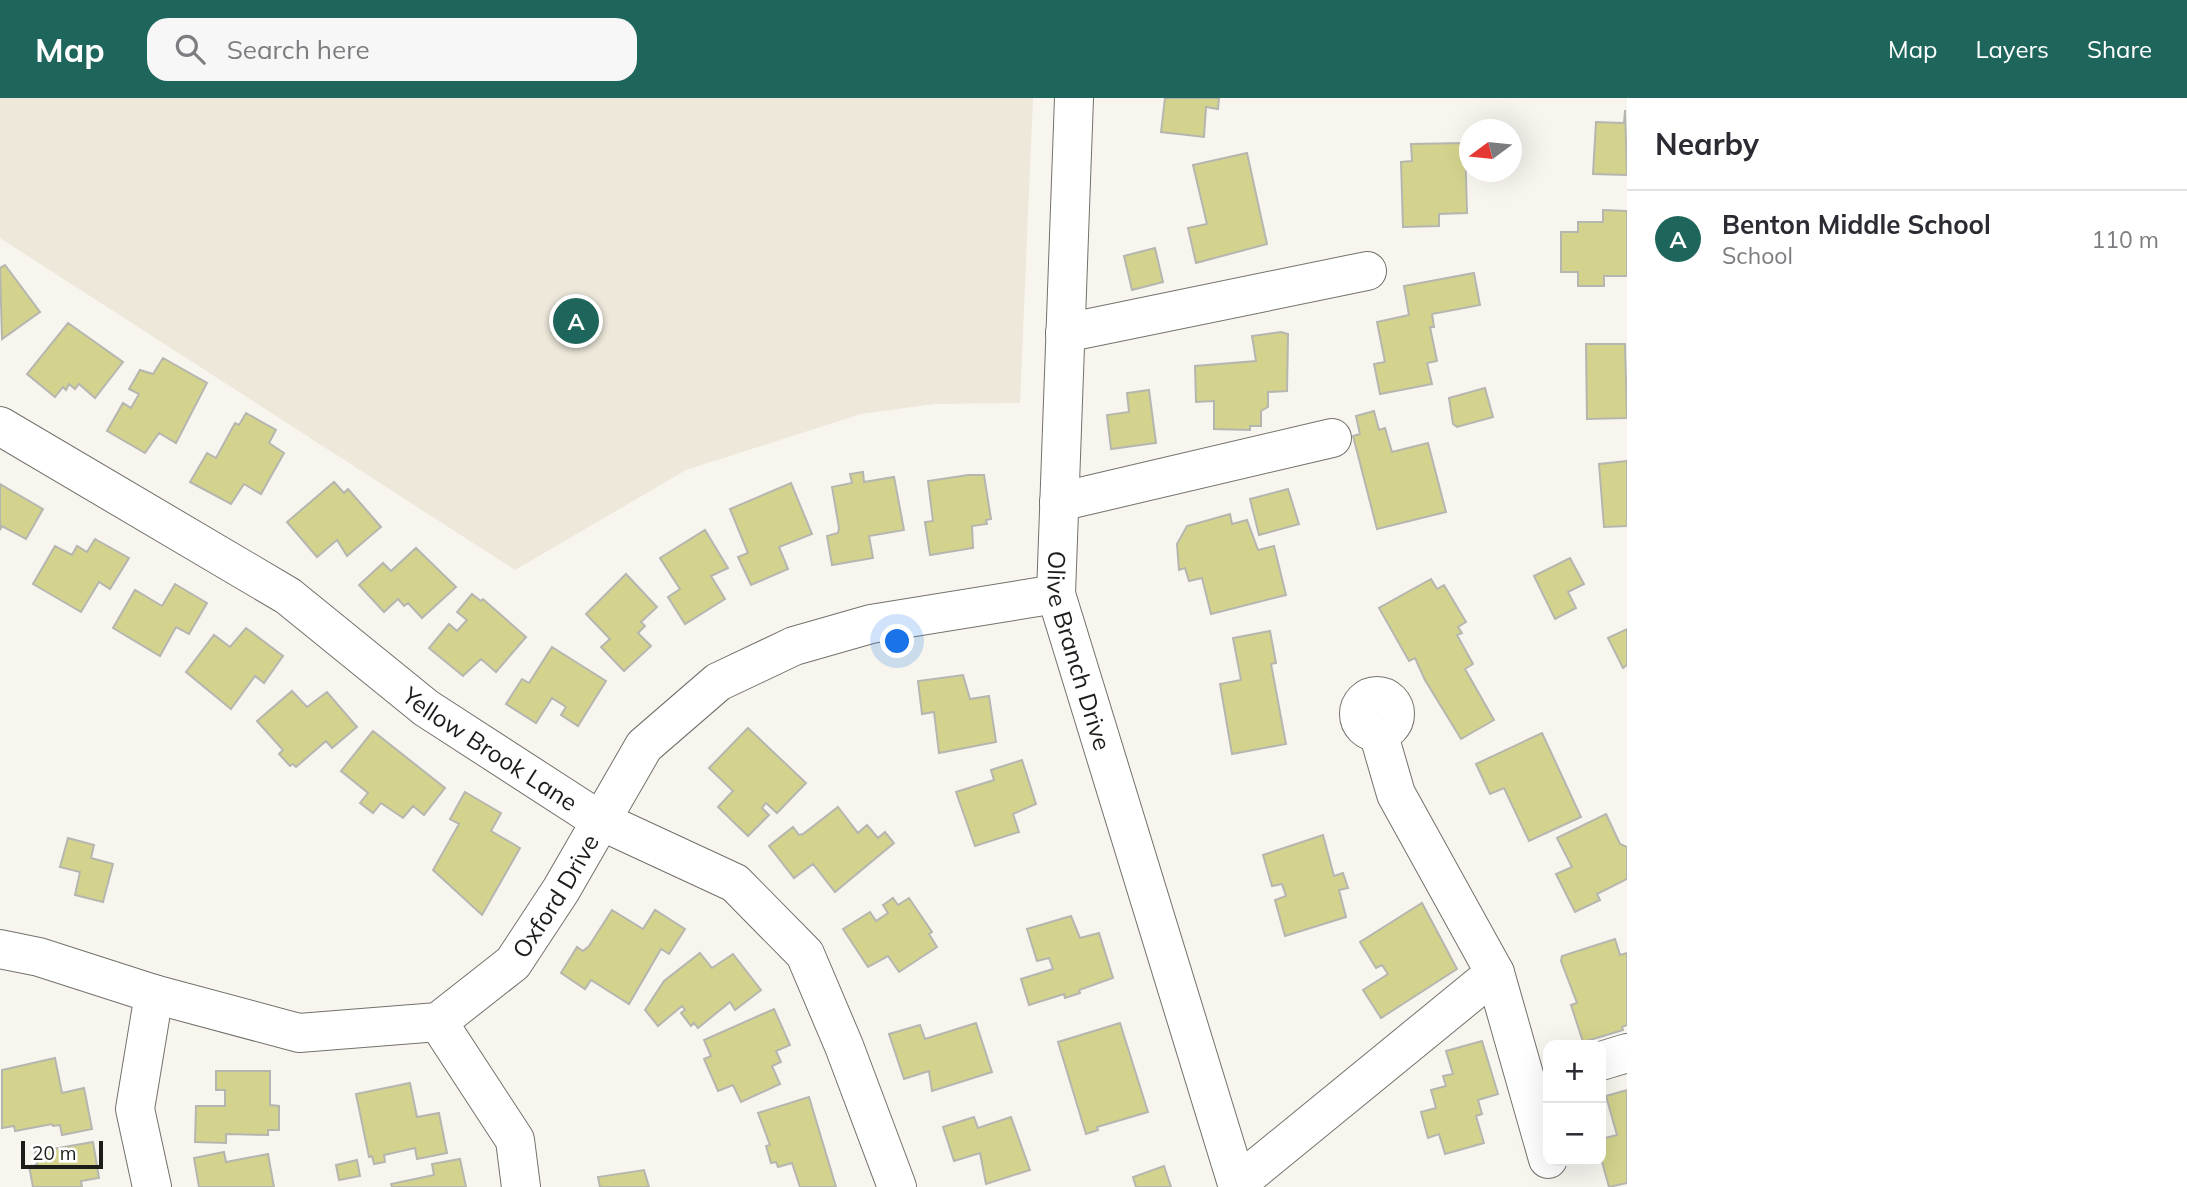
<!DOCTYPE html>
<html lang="en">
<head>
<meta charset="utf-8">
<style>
	:root { --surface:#fff; --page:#f7f7f7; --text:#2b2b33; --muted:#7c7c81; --line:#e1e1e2; --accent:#1e665b }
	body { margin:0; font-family:Mulish,sans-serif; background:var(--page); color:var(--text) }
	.controls { position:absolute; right:21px; bottom:21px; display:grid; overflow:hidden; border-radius:14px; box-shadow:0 7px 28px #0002 }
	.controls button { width:63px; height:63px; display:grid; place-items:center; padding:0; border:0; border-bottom:2px solid var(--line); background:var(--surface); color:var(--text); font:35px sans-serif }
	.compass { position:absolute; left:1459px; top:21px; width:63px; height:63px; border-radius:50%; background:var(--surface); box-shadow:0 7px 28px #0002; rotate:255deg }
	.scale { position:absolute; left:21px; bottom:18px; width:82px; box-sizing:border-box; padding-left:7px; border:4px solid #1c1c19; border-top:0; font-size:19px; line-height:24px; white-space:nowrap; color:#1c1c19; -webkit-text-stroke:5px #fff; paint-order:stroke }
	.you { position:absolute; left:898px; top:544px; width:24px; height:24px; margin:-18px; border:5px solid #fff; border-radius:50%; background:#1a73e8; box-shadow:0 0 0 10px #1a73e833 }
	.badge { display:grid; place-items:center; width:46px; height:46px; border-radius:50%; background:var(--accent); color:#fff; font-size:23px; font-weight:700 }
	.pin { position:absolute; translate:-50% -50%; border:4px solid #fff; box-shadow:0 2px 7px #0006 }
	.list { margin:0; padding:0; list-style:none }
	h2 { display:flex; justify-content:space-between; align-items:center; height:91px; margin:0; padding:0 28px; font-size:30px }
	h2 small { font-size:23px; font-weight:400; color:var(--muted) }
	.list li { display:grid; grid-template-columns:46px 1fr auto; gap:21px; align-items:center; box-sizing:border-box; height:98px; padding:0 28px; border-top:2px solid var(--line) }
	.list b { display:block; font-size:26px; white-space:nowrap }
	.list p { margin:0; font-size:23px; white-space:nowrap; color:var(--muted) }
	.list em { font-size:23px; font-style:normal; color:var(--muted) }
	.icon { flex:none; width:38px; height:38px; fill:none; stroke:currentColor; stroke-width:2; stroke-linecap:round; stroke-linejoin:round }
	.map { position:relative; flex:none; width:1627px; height:1089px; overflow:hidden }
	header { display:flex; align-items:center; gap:42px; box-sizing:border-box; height:98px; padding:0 35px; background:var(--accent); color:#fff }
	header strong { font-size:33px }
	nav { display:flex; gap:38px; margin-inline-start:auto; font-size:24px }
	.search { width:490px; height:63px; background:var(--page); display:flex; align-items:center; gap:18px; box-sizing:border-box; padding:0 24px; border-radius:21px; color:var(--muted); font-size:26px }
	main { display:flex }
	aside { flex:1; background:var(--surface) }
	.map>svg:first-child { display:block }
	.built { fill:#ede8da }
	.building { fill:#d3d38d; stroke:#b6b6b0; stroke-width:2 }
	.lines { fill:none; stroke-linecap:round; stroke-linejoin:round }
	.minor-casing { stroke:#73716b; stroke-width:40 }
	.minor { stroke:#fff; stroke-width:38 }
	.labels { text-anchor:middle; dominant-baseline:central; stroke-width:6; stroke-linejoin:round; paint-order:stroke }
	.street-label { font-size:24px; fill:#1c1c19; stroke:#fff }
</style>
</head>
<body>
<header>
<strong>Map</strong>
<div class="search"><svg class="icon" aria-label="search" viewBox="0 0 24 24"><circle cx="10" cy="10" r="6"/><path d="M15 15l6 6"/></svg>Search here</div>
<nav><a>Map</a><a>Layers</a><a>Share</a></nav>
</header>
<main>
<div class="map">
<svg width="1627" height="1089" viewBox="0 0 1627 1089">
	<rect width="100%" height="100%" fill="#f7f5ee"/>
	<path class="built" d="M0 0H1033L1020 305 934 306 861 316 686 372 515 472 0 140Z"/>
	<path class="building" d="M1165 0H1219L1218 11 1206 9 1204 39 1161 34Z
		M1625 12 1627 77 1593 76 1596 24 1624 25Z
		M1465 45 1467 115 1439 116V128L1403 129 1401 64 1412 63 1411 46Z
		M1247 55 1267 146 1196 165 1188 130 1207 126 1193 67Z
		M1603 112 1627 113V178H1604V188H1578V174H1561V134H1578V124H1603Z
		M1155 150 1163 184 1132 192 1124 158Z
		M5 167 40 214 2 241 0 170Z
		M1474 175 1480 207 1432 216 1434 229H1430L1437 263 1427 265 1432 286 1380 296 1374 266 1385 264 1377 224 1409 217 1404 188Z
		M68 225 123 264 95 300 79 286 75 291 69 286 66 292 63 289 55 299 27 276Z
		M1281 234 1288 236 1287 293 1268 294V309L1261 313V328H1250V332L1214 331V303L1196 304 1195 268 1256 263 1252 238Z
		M1586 246H1625L1627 320 1587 321Z
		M163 260 207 285 176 345 159 335 145 355 107 333 123 305 131 310 139 296 129 291 140 272 153 276Z
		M1485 290 1493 319 1457 329 1453 326 1449 300Z
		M1149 292 1156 345 1111 351 1107 317 1129 314 1127 295Z
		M1374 313 1379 332 1385 330 1392 354 1428 345 1446 414 1377 431 1353 338 1360 336 1356 318Z
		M246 315 276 332 269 345 284 355 261 396 244 386 231 406 190 384 207 355 216 360 235 325 239 327Z
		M1627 363V428L1604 429 1599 366Z
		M863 374 864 384 894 379 904 432 869 438 873 460 832 467 827 438 838 435 839 430 832 389 852 385 850 376Z
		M968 377H984L991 421 986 422 987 426 972 428 973 450 930 457 925 424 933 423 928 383Z
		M334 384 344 395 348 391 381 429 347 458 337 442 317 459 287 424Z
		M791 385 812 436 779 449 788 471 751 487 738 459 748 455 730 411Z
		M0 386 43 411 26 441 2 428 0 432Z
		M1288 391 1299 426 1259 437 1250 401Z
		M1230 416 1232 426 1247 422 1258 452 1274 448 1286 497 1211 516 1202 480 1189 483 1185 470 1179 472 1177 446 1187 428Z
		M705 432 728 470 711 478 725 501 685 526 668 499 680 491 660 460Z
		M95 441 129 460 110 491 99 484 81 514 33 486 55 448 72 457 77 448 87 454Z
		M416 450 456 489 422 520 408 505 404 508 398 501 384 514 359 487 383 465 391 473Z
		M1570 460 1584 486 1568 494 1576 510 1555 521 1534 478Z
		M626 476 657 509 641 524 645 528 638 535 651 548 624 573 601 549 610 541 586 516Z
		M1431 481 1437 491 1444 487 1466 524 1458 529 1462 535 1457 537 1473 566 1465 571 1494 622 1461 641 1425 582 1415 560 1409 563 1379 510Z
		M175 486 207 505 189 536 176 529 160 558 113 530 135 492 162 508Z
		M472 496 481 503 483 501 526 539 496 574 481 561 463 578 429 550 449 526 457 533 467 522 457 514Z
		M246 530 283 558 264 585 255 578 231 611 186 574 214 537 230 549Z
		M1627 531V567L1623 570 1608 540Z
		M1270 533 1276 565 1271 566 1286 646 1232 656 1220 586 1241 582 1233 540Z
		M552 549 606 583 578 628 561 617 566 609 552 600 536 625 506 606 522 581 529 585Z
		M963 577 970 601 989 598 996 644 939 655 934 614 922 616 918 583Z
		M292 593 307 609 327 594 357 629 332 650 326 643 296 669 293 666 290 668 279 656 283 652 257 623Z
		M748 630 806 685 777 715 766 705 762 710 769 717 748 738 718 709 733 693 709 670Z
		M373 633 445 690 424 717 413 708 403 720 381 705 373 715 360 705 368 695 341 673Z
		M1542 635 1581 719 1529 743 1504 690 1490 696 1476 666Z
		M1022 662 1036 706 1013 716 1019 734 975 748 956 694 994 682 991 672Z
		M465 694 501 715 491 733 520 750 482 817 433 772 459 726 450 721Z
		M838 709 858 735 867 727 878 740 885 734 894 745 835 794 813 766 794 780 769 748 793 729 799 737 803 736Z
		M1606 716 1620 746 1627 749V781L1597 796 1600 802 1575 814 1556 776 1572 769 1557 740Z
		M1323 737 1334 778 1343 775 1348 790 1339 792 1346 819 1285 838 1275 802 1286 798 1282 786 1272 788 1263 757Z
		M68 740 94 747 91 760 113 766 103 804 75 797 80 774 60 769Z
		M893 800 898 807 909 800 932 834 929 836 937 849 899 874 888 858 868 869 843 831 870 814 876 823 888 815 883 807Z
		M1422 805 1457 871 1381 920 1363 892 1388 876 1382 867 1376 870 1360 844Z
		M612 812 643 831 655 812 685 831 669 856 661 851 629 906 591 882 585 891 561 875 577 849 583 853 589 848Z
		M1071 818 1080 840 1099 835 1113 880 1079 892 1080 895 1065 900 1064 896 1029 907 1021 881 1053 871 1049 860 1037 863 1027 831Z
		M1615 841 1620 857 1627 855V927L1622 929 1623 932 1583 944 1571 907 1577 905 1561 863 1562 858Z
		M700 855 712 870 733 856 761 892 735 912 730 904 698 930 694 925 691 928 681 915 685 912 682 908 658 928 645 912 664 883Z
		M774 911 790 947 776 953 781 964 772 968 780 986 741 1004 733 987 718 993 704 961 711 958 704 942Z
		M976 925 992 974 932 993 929 973 904 981 889 936 920 927 925 941Z
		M1120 925 1148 1014 1097 1029 1098 1032 1086 1036 1058 944Z
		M1482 943 1498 996 1478 1002 1482 1016 1476 1018 1484 1045 1445 1056 1439 1036 1428 1040 1421 1014 1436 1010 1431 992 1446 988 1443 978 1453 976 1446 953Z
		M55 960 62 995 84 990 92 1031 62 1037 60 1027 53 1028 52 1026 15 1033 14 1028 2 1030V972Z
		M216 973H270V1007L279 1008V1032H268V1037L226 1036V1045L195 1044 196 1008H225V992H216Z
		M410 985 417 1019 439 1015 447 1055 417 1061 415 1050 384 1057 385 1064 374 1066 372 1058 369 1059 356 996Z
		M1627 992V1085L1609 1089 1601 1060V1041L1617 1037 1606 998Z
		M809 999 836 1089H800L792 1065 778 1069 776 1064 771 1065 766 1048 770 1047 758 1015Z
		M974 1019 978 1030 1011 1019 1030 1072 986 1086 980 1055 954 1063 943 1029Z
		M93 1044 99 1080 81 1083 82 1089H33L29 1068 37 1067 35 1054Z
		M224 1054 226 1064 268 1056 274 1089H199L194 1060Z
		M460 1061 466 1089H392L391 1086 434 1077 432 1066Z
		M357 1062 360 1078 339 1082 336 1067Z
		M1164 1068 1171 1089H1136L1133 1079Z
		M644 1072 649 1089H600L598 1079Z"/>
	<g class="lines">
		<defs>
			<g id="minor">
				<path id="s1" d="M1074 0 1056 496 1238 1089"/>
				<path d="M1065 235 1367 173"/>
				<path id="s2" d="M0 328 288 498 426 610 599 722 735 785 805 856 844 948 897 1089"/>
				<path d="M1059 404 1332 340"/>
				<circle cx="1377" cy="616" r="18"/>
				<path d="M1378 634 1396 696 1495 875 1548 1061"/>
				<path id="s3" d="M0 851 39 859 154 896 299 935 438 924 513 865 561 792 644 648 718 584 794 548 871 526 1056 496"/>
				<path d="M438 924 515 1042 521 1089"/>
				<path d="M1601 963 1627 955"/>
				<path d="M1237 1086 1495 875"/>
				<path d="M152 1089 135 1011 154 896"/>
			</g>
		</defs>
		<use href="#minor" class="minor-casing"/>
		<use href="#minor" class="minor"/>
	</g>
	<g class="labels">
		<g class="street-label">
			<text stroke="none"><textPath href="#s1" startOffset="556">Olive Branch Drive</textPath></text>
			<text stroke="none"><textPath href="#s2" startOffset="588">Yellow Brook Lane</textPath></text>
			<text stroke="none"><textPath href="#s3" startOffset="625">Oxford Drive</textPath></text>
		</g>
	</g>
</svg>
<div class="controls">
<button>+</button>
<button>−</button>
</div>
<svg class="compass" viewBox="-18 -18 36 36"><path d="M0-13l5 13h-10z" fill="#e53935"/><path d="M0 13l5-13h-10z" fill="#7c7c81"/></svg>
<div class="scale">20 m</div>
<div class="you"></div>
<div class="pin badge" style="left:576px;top:223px">A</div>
</div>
<aside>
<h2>Nearby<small></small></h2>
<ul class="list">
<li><span class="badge">A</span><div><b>Benton Middle School</b><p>School</p></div><em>110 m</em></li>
</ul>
</aside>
</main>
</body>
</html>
